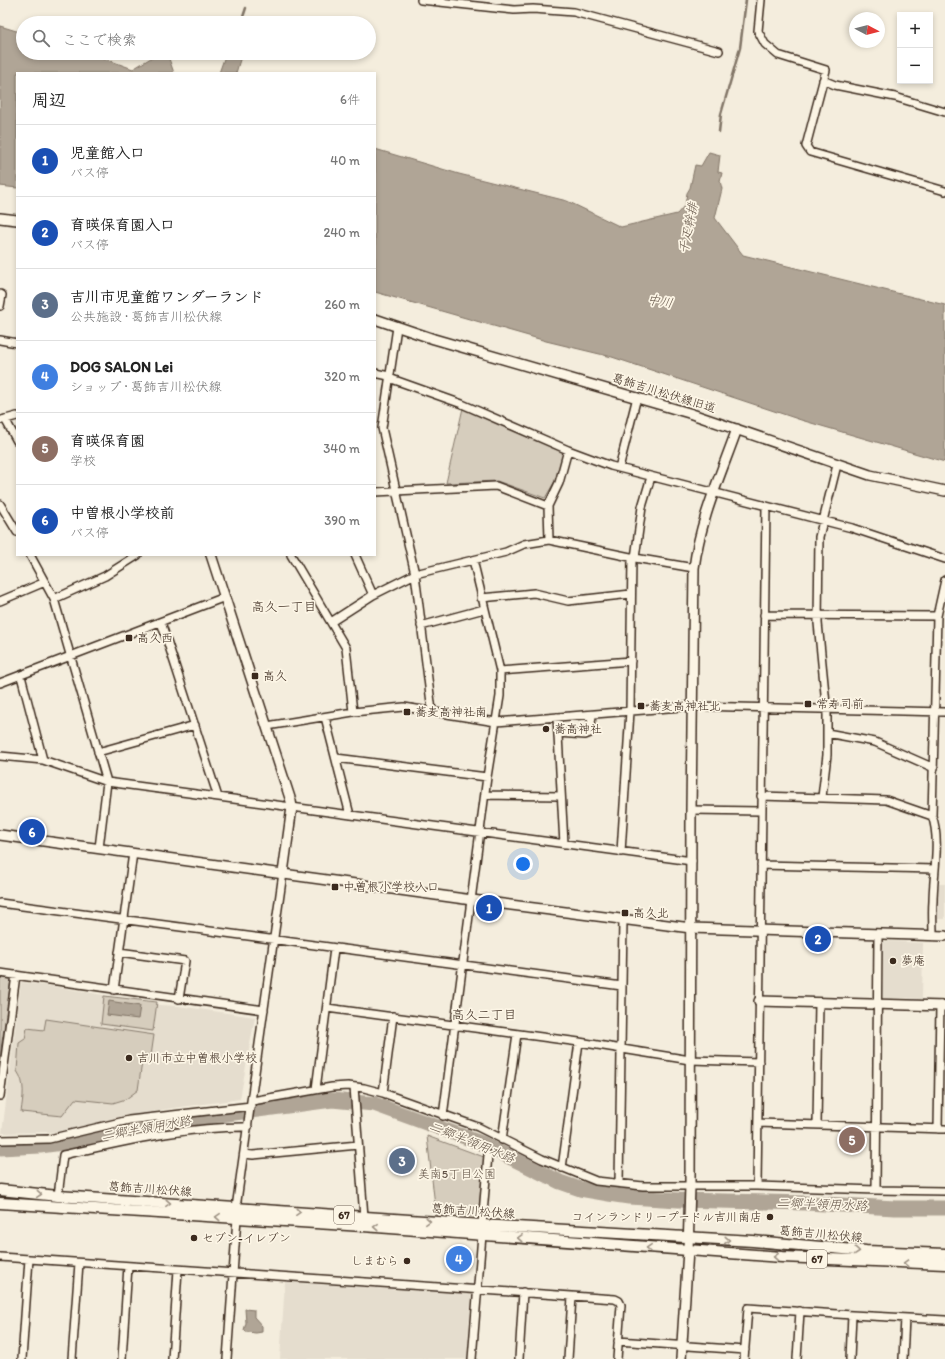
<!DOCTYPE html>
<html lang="ja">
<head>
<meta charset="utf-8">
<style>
	:root { --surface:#fff; --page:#f6f6f6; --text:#222; --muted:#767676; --line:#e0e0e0; --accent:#3b2a1e }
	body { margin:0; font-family:Itim,"Klee One",sans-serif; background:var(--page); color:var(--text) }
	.controls { position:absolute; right:12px; top:12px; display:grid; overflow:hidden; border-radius:0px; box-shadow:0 2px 6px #0003 }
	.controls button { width:36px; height:36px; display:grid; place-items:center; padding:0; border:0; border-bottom:1px solid var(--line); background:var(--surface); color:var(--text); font:20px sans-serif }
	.compass { position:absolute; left:849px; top:12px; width:36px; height:36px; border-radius:50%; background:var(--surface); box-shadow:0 2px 6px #0003; rotate:97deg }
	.you { position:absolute; left:523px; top:864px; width:14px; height:14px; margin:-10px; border:3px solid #fff; border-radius:50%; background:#1a73e8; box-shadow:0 0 0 6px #1a73e833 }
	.badge { display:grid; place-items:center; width:26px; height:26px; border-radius:50%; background:var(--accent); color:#fff; font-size:13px; font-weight:700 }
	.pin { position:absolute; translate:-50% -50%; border:2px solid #fff; box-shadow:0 1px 4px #0006 }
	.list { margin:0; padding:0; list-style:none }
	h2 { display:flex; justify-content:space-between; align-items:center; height:52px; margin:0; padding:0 16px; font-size:17px }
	h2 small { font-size:13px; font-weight:400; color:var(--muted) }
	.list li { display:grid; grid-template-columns:26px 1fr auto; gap:12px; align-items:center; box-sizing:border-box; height:72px; padding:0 16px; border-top:1px solid var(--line) }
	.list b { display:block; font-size:15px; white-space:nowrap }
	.list p { margin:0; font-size:13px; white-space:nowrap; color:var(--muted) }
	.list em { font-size:13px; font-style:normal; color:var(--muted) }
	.icon { flex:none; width:22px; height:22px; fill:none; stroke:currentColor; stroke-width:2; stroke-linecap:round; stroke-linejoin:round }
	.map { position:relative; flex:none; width:945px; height:1359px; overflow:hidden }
	.search { position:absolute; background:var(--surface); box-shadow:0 2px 6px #0003; left:16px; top:16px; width:360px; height:44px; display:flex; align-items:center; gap:10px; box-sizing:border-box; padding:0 14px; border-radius:22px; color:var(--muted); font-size:15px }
	.panel { position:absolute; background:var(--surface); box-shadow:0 2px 6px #0003; left:16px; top:72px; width:360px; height:484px; border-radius:0px }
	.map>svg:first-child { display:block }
	.built { fill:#e5ddce }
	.green { fill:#d6cdbd; stroke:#887c6e }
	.water { fill:#b0a596; stroke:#817466 }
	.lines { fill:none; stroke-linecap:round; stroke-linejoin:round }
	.stream { stroke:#817466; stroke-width:2.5 }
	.river { stroke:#b0a596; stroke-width:15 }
	.street-casing { stroke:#3b2a1e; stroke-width:10 }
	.secondary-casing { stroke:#3b2a1e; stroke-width:12 }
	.primary-casing { stroke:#3b2a1e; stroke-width:13 }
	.street { stroke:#fcf5e5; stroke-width:7 }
	.secondary { stroke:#fcf5e5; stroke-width:9 }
	.primary { stroke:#fcf5e5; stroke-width:10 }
	.oneway { stroke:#9c9082 }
	.poi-dot { fill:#3b2a1e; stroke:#fcf5e5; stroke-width:1.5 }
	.labels { text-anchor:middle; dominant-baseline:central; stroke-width:3.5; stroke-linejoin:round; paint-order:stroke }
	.shield { fill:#fcf5e5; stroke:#75675a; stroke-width:1 }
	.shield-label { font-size:11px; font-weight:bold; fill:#3b2a1e }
	.street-label { font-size:12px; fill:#3b2a1e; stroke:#fcf5e5 }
	.poi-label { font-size:12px; fill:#3b2a1e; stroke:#fcf5e5; text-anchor:start }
	.park-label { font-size:12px; fill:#625346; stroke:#fcf5e5 }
	.water-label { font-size:13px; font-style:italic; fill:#645548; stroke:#fcf5e5 }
	.neighbourhood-label { font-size:13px; fill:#3b2a1e; stroke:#fcf5e5 }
</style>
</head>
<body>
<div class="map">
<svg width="945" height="1359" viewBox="0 0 945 1359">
	<rect width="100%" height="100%" fill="#f4eddd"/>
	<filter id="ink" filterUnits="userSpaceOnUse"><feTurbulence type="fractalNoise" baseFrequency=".025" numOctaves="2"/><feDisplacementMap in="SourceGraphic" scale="8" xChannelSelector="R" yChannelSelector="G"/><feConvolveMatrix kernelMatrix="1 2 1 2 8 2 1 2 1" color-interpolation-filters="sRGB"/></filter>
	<g filter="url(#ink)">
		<path class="built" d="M939 884H945V919H936Z
			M883 941 923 943 922 999 883 998Z
			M21 982 64 988 159 1005 178 1006 255 1017 240 1099 167 1109 58 1132 2 1133Z
			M285 1282 468 1294 472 1290 467 1359H280Z"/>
		<path class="green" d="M463 408 565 452 555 481 545 498 497 481 446 483Z
			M0 978 11 979 0 1056Z
			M104 996 157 1002 153 1031 101 1024Z
			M46 1019 154 1035 151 1056 143 1055 138 1090 126 1099 113 1103 75 1099 62 1116 21 1112C23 1097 26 1084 17 1071L19 1043 25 1039 27 1028 44 1030Z
			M427 1136 484 1157 479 1211 476 1216 436 1214Z"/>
		<path class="water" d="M239 17 251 19 250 23H236Z
			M0 26 23 33V53H89L133 69 159 53H167L174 73H17V188L0 186Z
			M226 53H242L236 73H219Z
			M375 149 459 174 567 201 621 227 677 214 685 205 687 193 690 188 695 165 701 166 709 152 720 155 718 172 722 173 720 181 722 189 715 218 743 255 945 305V462L801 420 612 357 546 341 375 292Z
			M109 1001 140 1006 138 1019 107 1015Z
			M245 1309 254 1310V1317L262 1326V1332L256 1333 246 1332 244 1330 246 1323Z"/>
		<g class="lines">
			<path class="stream" d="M241 23 246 8
				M719 132 721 114 740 48 746 0"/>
			<path class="river" d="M0 1148 40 1146 70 1142 175 1121 332 1100 374 1104 481 1143 560 1182 580 1189 609 1194 629 1197 679 1200 806 1203 895 1208H945"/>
			<defs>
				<path id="street" d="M421 0 514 10 533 9 574 12 719 51
					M761 0 758 31 765 44 778 55 826 70 806 146 810 152 945 191
					M823 80 835 85 895 97 945 112
					M0 294 2 295 0 306
					M397 327 382 428 415 574 432 711
					M0 340 17 343
					M375 373 389 376
					M389 378 462 404 568 450 611 466 852 528 945 559
					M5 419 17 441
					M2 420 17 416
					M619 468 637 397
					M375 492 496 486 548 506 549 540
					M0 504 17 532
					M548 506 559 483 568 450
					M30 555 54 599 107 782 99 848
					M291 555 346 648 353 712
					M355 555 373 595
					M635 558 642 507 651 477
					M481 598 534 593 568 601 631 594
					M54 599 105 576 138 555
					M0 601 45 582
					M764 615 937 616
					M161 622 218 797
					M331 622 373 595 415 574 506 552 524 544 549 540 635 558 694 568
					M421 626 484 609
					M500 671 631 661
					M21 676 43 760
					M0 683 225 597
					M325 717 350 815
					M557 717 564 844
					M267 726 353 712 404 707 496 722 693 706 945 712
					M558 733 585 735 590 733 592 715
					M827 733 875 742 934 768
					M98 752 195 725
					M0 756 43 760 107 782 692 861
					M336 758 487 777
					M485 795 561 796
					M761 796 886 800 932 816
					M822 797 827 755V714L818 623 819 537 837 465
					M691 810 761 811
					M621 852 630 711 632 557
					M761 865 935 869
					M0 903 622 986
					M933 935C933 924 932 912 933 901 933 876 941 839 932 816L937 616 945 580
					M119 952 185 961 179 999
					M0 973 264 1010
					M114 990 133 853
					M327 1008 579 1042 690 1060 759 1062
					M354 1087 364 1217
					M316 1089 334 949
					M383 1093 393 1016
					M0 1096 16 975
					M252 1101 332 1087 348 1086 364 1088 383 1093 478 1127 542 1159 596 1181 643 1186H757L876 1190 945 1191
					M443 1116 487 777 500 696V671L473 560
					M758 1123 945 1129
					M817 1125 819 1002
					M938 1129 940 1005
					M0 1140 49 1139 129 1120 251 1106
					M502 1140 517 1034
					M244 1154 253 1155 358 1145
					M562 1168 579 1042
					M619 1183 623 920
					M757 1186 766 506
					M876 1190 878 934
					M58 1196 63 1155C123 1142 186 1126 248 1127
					M236 1208 283 873
					M482 1225 488 1155
					M0 1257 615 1299 619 1301 621 1305 617 1359
					M618 1341 745 1350
					M22 1359 29 1259
					M72 1359 79 1263
					M122 1359 128 1266
					M172 1359 178 1270
					M227 1359 237 1218
					M472 1359 482 1235
					M519 1359 523 1292
					M568 1359 572 1297
					M744 1359 748 1308 852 1315 945 1320
					M797 1359 800 1311
					M850 1359 852 1315
					M903 1359 905 1318"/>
				<path id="secondary" d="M0 218 17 220
					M375 319 434 339 689 413 870 475 945 491
					M211 555 291 801 292 807 283 873
					M0 835 472 900 691 928 945 936
					M759 1001 945 1006
					M681 1359 688 1250 690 1186 691 810 694 568C700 520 721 474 737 429"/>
				<path id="primary" d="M0 1190 58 1196 482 1225 753 1241 866 1251 945 1254
					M0 1203 363 1226 782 1257 945 1264"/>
			</defs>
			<use href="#street" class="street-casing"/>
			<use href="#secondary" class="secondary-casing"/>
			<use href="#primary" class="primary-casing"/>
			<use href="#street" class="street"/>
			<use href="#secondary" class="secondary"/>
			<use href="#primary" class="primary"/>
		</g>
		<defs><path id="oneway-chevron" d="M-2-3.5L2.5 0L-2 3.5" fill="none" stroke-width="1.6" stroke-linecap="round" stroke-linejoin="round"/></defs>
		<g class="oneway">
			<use href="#oneway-chevron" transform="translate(39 1194) rotate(5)"/>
			<use href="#oneway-chevron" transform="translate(168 1203) rotate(4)"/>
			<use href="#oneway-chevron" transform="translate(298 1212) rotate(4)"/>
			<use href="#oneway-chevron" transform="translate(218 1217) rotate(-176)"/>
			<use href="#oneway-chevron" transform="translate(428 1221) rotate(4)"/>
			<use href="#oneway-chevron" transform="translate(376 1227) rotate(-176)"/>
			<use href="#oneway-chevron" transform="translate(520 1238) rotate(-176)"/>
			<use href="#oneway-chevron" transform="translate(727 1240) rotate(4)"/>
			<use href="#oneway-chevron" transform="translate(649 1248) rotate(-176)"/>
			<use href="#oneway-chevron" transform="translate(857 1251) rotate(5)"/>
			<use href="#oneway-chevron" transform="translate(776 1257) rotate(-176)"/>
			<use href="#oneway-chevron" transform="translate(906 1263) rotate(-178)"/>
		</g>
	</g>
	<g class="poi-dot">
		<rect x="125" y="634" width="8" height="8" rx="2"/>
		<rect x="251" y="672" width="8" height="8" rx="2"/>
		<rect x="804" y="700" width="8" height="8" rx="2"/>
		<rect x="637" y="702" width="8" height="8" rx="2"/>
		<rect x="403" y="708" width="8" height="8" rx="2"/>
		<circle cx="546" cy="729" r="4"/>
		<rect x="331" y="883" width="8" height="8" rx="2"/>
		<rect x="621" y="909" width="8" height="8" rx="2"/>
		<circle cx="893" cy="961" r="4"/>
		<circle cx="129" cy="1058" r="4"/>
		<circle cx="770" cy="1217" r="4"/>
		<circle cx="194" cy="1238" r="4"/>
		<circle cx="407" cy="1261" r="4"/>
	</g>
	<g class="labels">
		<g class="shield">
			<rect x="334" y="1206" width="20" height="18" rx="3"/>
			<rect x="807" y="1250" width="20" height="18" rx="3"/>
		</g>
		<g class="shield-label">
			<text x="344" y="1215">67</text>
			<text x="817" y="1259">67</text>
		</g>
		<g class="street-label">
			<text transform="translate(664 393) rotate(17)">葛飾吉川松伏線旧道</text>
			<text transform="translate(150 1189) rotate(4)">葛飾吉川松伏線</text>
			<text transform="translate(473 1211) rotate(4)">葛飾吉川松伏線</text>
			<text transform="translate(821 1234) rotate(5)">葛飾吉川松伏線</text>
		</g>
		<g class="poi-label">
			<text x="137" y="638">高久西</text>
			<text x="263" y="676">高久</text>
			<text x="816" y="704">常寿司前</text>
			<text x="649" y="706">蕎麦高神社北</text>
			<text x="415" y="712">蕎麦高神社南</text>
			<text x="554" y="729">蕎高神社</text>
			<text x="343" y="887">中曽根小学校入口</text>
			<text x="633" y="913">高久北</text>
			<text x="901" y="961">夢庵</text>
			<text x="137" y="1058">吉川市立中曽根小学校</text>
			<text x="762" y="1217" text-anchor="end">コインランドリープードル吉川南店</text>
			<text x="202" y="1238">セブン-イレブン</text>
			<text x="399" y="1261" text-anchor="end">しまむら</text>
		</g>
		<g class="park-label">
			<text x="457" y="1174">美南5丁目公園</text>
		</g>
		<g class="water-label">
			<text transform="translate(688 228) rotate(-79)">千疋幹排</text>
			<text transform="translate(660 301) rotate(10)">中川</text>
			<text transform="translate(146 1128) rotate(-10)">二郷半領用水路</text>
			<text transform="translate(472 1142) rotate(22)">二郷半領用水路</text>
			<text transform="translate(822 1204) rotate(2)">二郷半領用水路</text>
		</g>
		<g class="neighbourhood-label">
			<text x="284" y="606">高久一丁目</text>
			<text x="484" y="1014">高久二丁目</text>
		</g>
	</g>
</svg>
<div class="controls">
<button>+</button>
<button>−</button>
</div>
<svg class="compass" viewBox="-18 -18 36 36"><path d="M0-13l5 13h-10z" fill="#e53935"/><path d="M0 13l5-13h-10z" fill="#767676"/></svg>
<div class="you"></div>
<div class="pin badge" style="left:489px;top:908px;background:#1a4fb4">1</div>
<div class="pin badge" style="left:818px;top:939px;background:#1a4fb4">2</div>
<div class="pin badge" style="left:402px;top:1161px;background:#5c6f8a">3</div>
<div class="pin badge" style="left:459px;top:1259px;background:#3f7fe0">4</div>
<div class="pin badge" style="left:852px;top:1140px;background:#8d6e63">5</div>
<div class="pin badge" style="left:32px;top:832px;background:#1a4fb4">6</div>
<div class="search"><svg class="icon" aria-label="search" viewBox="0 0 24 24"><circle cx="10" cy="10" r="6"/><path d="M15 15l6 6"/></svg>ここで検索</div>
<section class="panel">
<h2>周辺<small>6件</small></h2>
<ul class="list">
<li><span class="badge" style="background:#1a4fb4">1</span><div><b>児童館入口</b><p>バス停</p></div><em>40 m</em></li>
<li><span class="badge" style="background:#1a4fb4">2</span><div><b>育暎保育園入口</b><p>バス停</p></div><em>240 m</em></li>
<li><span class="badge" style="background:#5c6f8a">3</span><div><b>吉川市児童館ワンダーランド</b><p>公共施設 · 葛飾吉川松伏線</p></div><em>260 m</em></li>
<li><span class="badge" style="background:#3f7fe0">4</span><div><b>DOG SALON Lei</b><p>ショップ · 葛飾吉川松伏線</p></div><em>320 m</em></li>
<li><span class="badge" style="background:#8d6e63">5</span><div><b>育暎保育園</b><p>学校</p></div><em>340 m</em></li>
<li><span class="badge" style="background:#1a4fb4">6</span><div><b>中曽根小学校前</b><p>バス停</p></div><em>390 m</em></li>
</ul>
</section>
</div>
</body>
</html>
